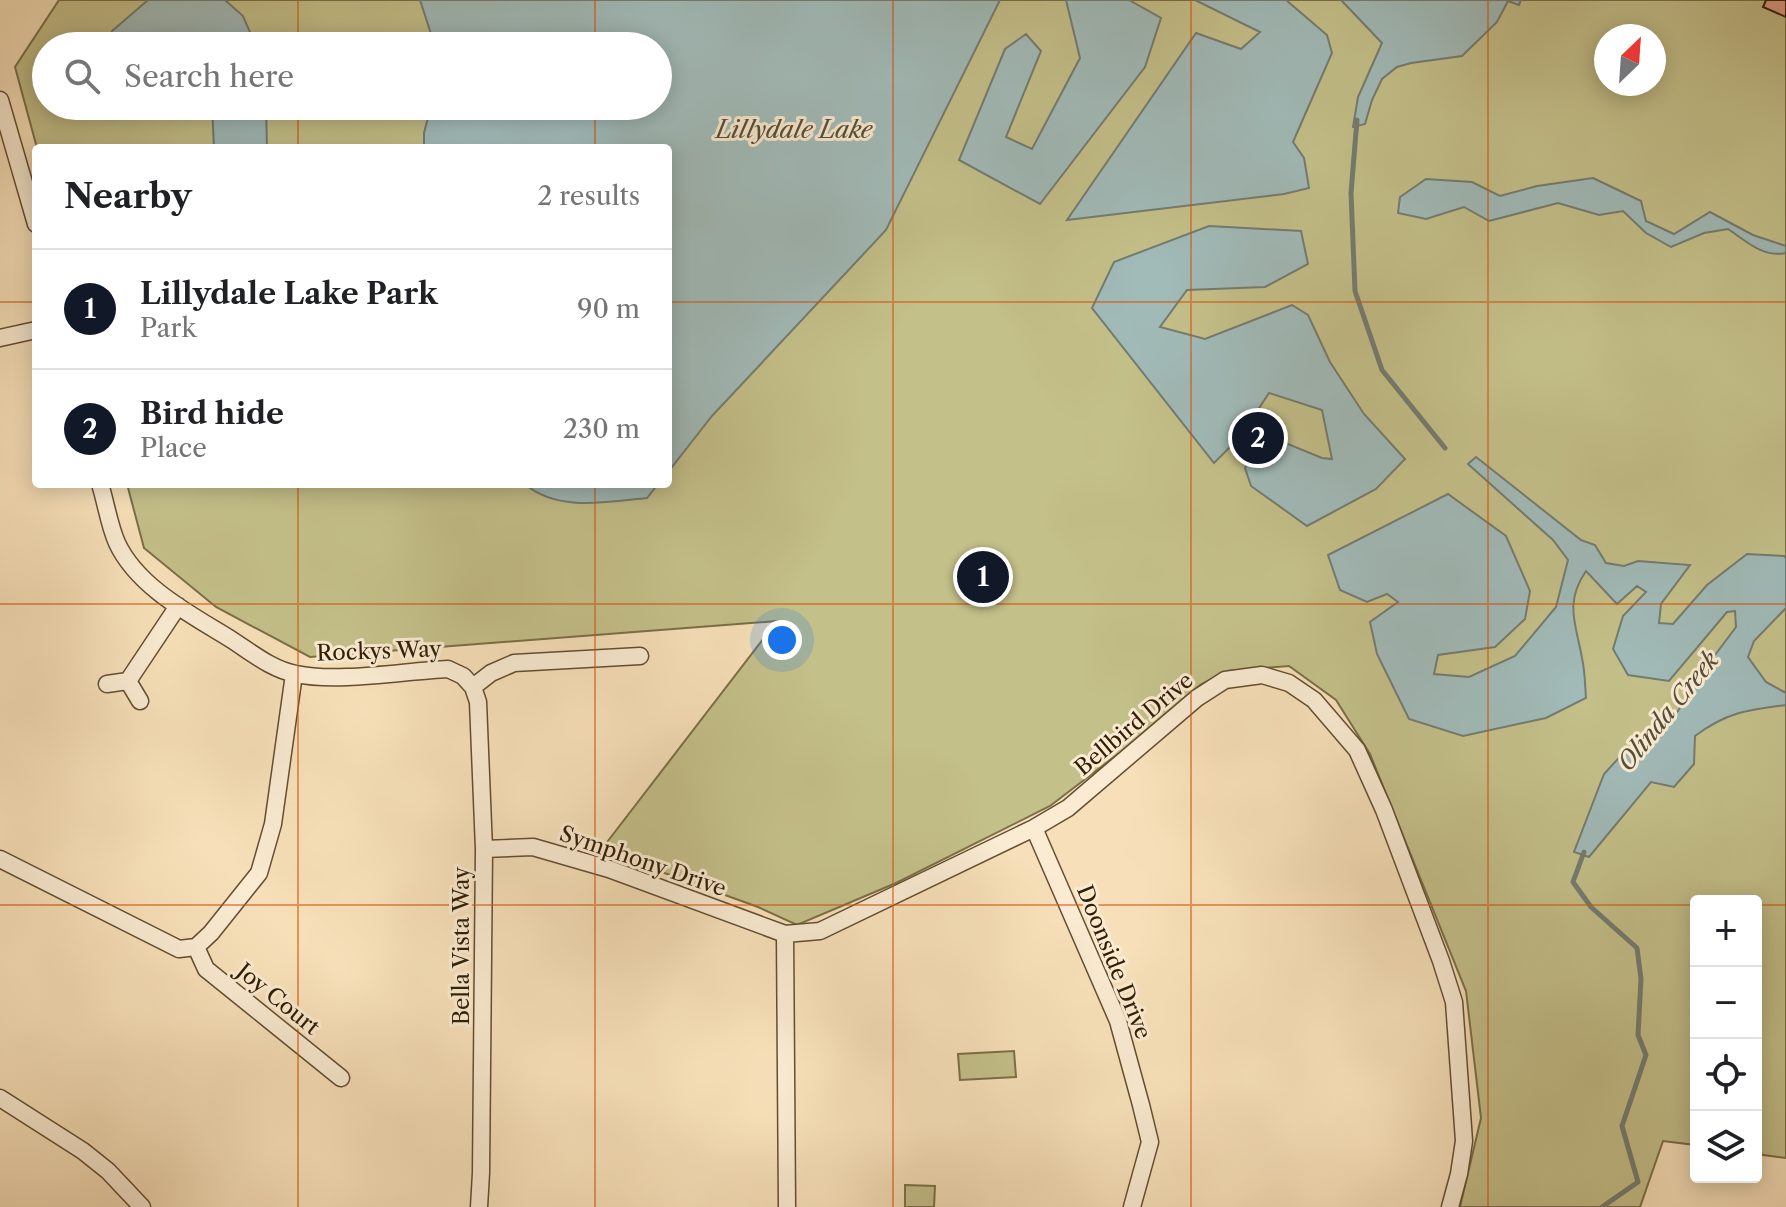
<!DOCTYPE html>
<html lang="en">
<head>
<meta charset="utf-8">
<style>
	:root { --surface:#fff; --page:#f2f2f2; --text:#202124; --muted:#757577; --line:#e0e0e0; --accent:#111827 }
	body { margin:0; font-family:"Libre Caslon Text",serif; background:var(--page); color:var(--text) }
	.controls { position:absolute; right:24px; bottom:24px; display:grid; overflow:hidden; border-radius:8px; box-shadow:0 4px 20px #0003 }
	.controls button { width:72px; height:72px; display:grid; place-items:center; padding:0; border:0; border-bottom:2px solid var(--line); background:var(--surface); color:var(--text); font:40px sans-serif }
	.compass { position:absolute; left:1594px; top:24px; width:72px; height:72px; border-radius:50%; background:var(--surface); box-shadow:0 4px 20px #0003; rotate:25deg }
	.you { position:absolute; left:782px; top:640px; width:28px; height:28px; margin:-20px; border:6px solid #fff; border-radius:50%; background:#1a73e8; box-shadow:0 0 0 12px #1a73e833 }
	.badge { display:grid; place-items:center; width:52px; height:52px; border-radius:50%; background:var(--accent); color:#fff; font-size:26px; font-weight:700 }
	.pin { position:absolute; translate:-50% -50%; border:4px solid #fff; box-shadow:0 2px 8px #0006 }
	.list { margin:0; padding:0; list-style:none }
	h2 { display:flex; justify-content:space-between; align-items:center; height:104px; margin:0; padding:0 32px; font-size:34px }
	h2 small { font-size:26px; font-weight:400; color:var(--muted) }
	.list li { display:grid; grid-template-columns:52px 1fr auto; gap:24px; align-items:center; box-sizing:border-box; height:120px; padding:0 32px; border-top:2px solid var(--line) }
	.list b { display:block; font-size:30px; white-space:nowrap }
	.list p { margin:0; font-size:26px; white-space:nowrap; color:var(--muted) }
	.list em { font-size:26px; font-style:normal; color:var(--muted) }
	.icon { flex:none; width:44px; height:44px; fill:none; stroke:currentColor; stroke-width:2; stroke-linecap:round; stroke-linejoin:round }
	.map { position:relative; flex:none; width:1786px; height:1207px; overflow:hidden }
	.search { position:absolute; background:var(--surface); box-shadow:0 4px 20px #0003; left:32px; top:32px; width:640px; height:88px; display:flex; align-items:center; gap:20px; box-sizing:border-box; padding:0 28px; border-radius:44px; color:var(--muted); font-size:30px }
	.panel { position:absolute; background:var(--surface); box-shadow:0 4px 20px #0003; left:32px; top:144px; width:640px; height:344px; border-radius:8px }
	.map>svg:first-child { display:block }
	.green { fill:#c4c08a; stroke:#7a6f47; stroke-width:2; fill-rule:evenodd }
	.water { fill:#a1bbb9; stroke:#747c71; stroke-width:2 }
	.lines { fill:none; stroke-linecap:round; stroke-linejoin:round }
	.stream { stroke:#747c71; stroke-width:5 }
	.building { fill:#e19d8c; stroke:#311e04; stroke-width:2 }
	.minor-casing { stroke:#624e31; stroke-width:19 }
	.minor { stroke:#faebd2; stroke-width:16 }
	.grid { fill:none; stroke:#d6530b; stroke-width:2; stroke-opacity:0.55 }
	.labels { text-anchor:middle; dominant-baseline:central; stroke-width:6; stroke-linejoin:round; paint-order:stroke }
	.street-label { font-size:22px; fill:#311e04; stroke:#faebd2 }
	.water-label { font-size:24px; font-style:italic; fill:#534d3a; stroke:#faebd2 }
</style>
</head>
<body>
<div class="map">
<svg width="1786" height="1207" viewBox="0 0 1786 1207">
	<rect width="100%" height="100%" fill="#f7e0b9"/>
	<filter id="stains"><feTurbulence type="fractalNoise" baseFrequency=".0025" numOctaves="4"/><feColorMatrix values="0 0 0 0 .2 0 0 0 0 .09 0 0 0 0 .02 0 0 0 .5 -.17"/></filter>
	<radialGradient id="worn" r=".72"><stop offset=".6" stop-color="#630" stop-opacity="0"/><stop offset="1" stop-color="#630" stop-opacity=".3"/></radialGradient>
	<path class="green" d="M59 0H1786V1158L1756 1154V901H1696V1145L1663 1141 1640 1207H1460L1481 1118 1466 991 1370 754 1336 700 1289 666 1227 671 1200 685 1122 751 1050 806 896 883 797 925 758 907 601 850 777 621 310 657 216 607 144 548 127 484H668V148H37L15 67ZM1606 36H1654V84H1606ZM46 46H658V106H46Z
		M1014 1051 1016 1077 960 1080 958 1054Z
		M905 1185 935 1186 934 1207H905Z"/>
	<path class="water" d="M148 0H225L243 16 256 46H107L112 31Z
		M420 0H1000L886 230 712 416 668 472V148H424V133L431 106H658V46H435Z
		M1066 0H1129L1161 18 1145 67 1040 204 959 160 1005 49 1026 34 1041 51 1006 137 1032 149 1080 58Z
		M1195 0H1286L1327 35 1332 53 1293 142 1304 158 1309 188 1284 194 1067 220 1196 33 1241 49 1260 32Z
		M1341 0H1521L1519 5 1508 1 1497 22 1462 56 1411 63 1397 67 1382 79 1372 100 1365 124 1353 127 1358 97 1382 43Z
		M212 106H266L267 148H214Z
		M1593 178 1641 201 1646 221 1674 234 1710 212 1753 235 1786 246V253C1763 258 1746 241 1728 229L1704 233 1671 247 1646 233 1623 211 1599 215 1558 203 1489 221 1464 207 1426 219 1398 213 1400 197 1426 179 1472 182 1500 196 1537 186Z
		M1209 226 1301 231 1308 264 1265 287 1187 290 1160 327 1205 339 1292 305 1308 315 1330 362 1364 414 1405 459 1376 489 1307 526 1251 486 1245 468 1261 441 1271 437 1322 458 1332 459 1322 410 1269 393 1241 436 1214 463 1092 308 1114 262Z
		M1476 457 1581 540 1595 545 1606 563 1624 566 1638 561 1690 565 1661 604 1659 623 1673 624 1707 585 1747 554 1784 556 1786 558V608L1754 641 1748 657 1766 682 1786 693V705C1747 710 1727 712 1695 736L1694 764 1674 787 1651 782 1589 857 1574 852 1604 774 1640 735 1678 711 1694 683 1736 627 1735 611 1727 612 1669 681 1628 675 1613 649 1623 616 1646 592 1637 586 1617 604 1586 571C1564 603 1576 624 1582 658 1585 671 1585 685 1586 698L1546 718 1463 736 1409 719 1377 654 1370 622 1398 602 1387 594 1367 602 1340 590 1328 555 1448 494 1506 536 1530 591 1525 619 1495 647 1438 655 1434 674 1469 677 1515 656 1556 607 1568 560 1553 540 1468 464Z
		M525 484H658L647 498C607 502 557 512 525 484Z"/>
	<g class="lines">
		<path class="stream" d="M1357 120 1351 193 1355 291 1382 370 1445 448
			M1584 852 1573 882 1591 907 1637 948 1641 979 1638 1035 1646 1055 1622 1126 1638 1182 1602 1207"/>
	</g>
	<path class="building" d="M1766 0H1786V17L1763 7Z"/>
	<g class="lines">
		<defs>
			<path id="minor" d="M0 100 36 224
				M0 338 36 330
				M100 484C106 503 109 525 117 543 138 588 192 615 232 640 252 653 273 670 296 674 337 683 404 671 448 669L463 676 473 687 491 673 514 663 640 656
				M128 681 178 606
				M107 684 128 681 140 701
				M473 687 478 702 484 849 481 1173 479 1207
				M1034 828 1118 1021 1141 1105 1150 1142 1132 1207
				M484 849 533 847 609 869 785 934 820 931 1034 828 1068 808 1197 698 1225 680 1262 675 1289 683 1314 700 1357 750 1384 810 1441 961 1454 1002 1464 1141 1459 1174 1450 1207
				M0 859 179 949 196 947 211 933 259 873 273 824 294 674
				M785 934 787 1207
				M196 947 206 969 341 1078
				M0 1098 83 1151 108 1171 142 1207"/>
		</defs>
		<use href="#minor" class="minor-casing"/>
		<use href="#minor" class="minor"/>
	</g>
	<path class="grid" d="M298 0V46M595 0V46M893 0V1207M1191 0V1207M1488 0V1207M298 106V148M595 106V148M0 302H36M668 302H1786M298 484V1207M595 484V1207M0 604H1786M0 905H1696M1756 905H1786"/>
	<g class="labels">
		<g class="street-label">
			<text transform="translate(379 651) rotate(-2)">Rockys Way</text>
			<text transform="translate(1134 724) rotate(-40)">Bellbird Drive</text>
			<text transform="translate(643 861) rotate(19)">Symphony Drive</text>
			<text transform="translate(461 946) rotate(-90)">Bella Vista Way</text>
			<text transform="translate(1114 962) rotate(68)">Doonside Drive</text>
			<text transform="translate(278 999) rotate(39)">Joy Court</text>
		</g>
		<g class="water-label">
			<text x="794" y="129">Lillydale Lake</text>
			<text transform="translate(1668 711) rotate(-51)">Olinda Creek</text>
		</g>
	</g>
	<rect width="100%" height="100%" filter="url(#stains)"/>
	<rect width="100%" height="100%" fill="url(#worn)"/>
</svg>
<div class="controls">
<button>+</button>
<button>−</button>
<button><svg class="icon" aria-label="locate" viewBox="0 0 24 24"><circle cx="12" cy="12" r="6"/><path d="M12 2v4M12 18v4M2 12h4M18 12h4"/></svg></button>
<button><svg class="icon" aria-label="layers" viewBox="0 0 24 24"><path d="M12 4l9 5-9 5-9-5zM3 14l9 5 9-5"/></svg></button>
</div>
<svg class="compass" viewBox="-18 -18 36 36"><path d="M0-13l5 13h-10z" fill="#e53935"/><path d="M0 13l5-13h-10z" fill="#757577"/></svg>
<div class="you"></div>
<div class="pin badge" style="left:983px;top:577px">1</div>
<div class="pin badge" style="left:1258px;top:438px">2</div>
<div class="search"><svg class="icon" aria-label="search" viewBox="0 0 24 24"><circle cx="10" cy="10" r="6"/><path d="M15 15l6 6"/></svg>Search here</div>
<section class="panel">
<h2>Nearby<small>2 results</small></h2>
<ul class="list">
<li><span class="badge">1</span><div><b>Lillydale Lake Park</b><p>Park</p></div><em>90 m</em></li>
<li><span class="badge">2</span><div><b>Bird hide</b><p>Place</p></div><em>230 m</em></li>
</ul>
</section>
</div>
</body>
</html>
